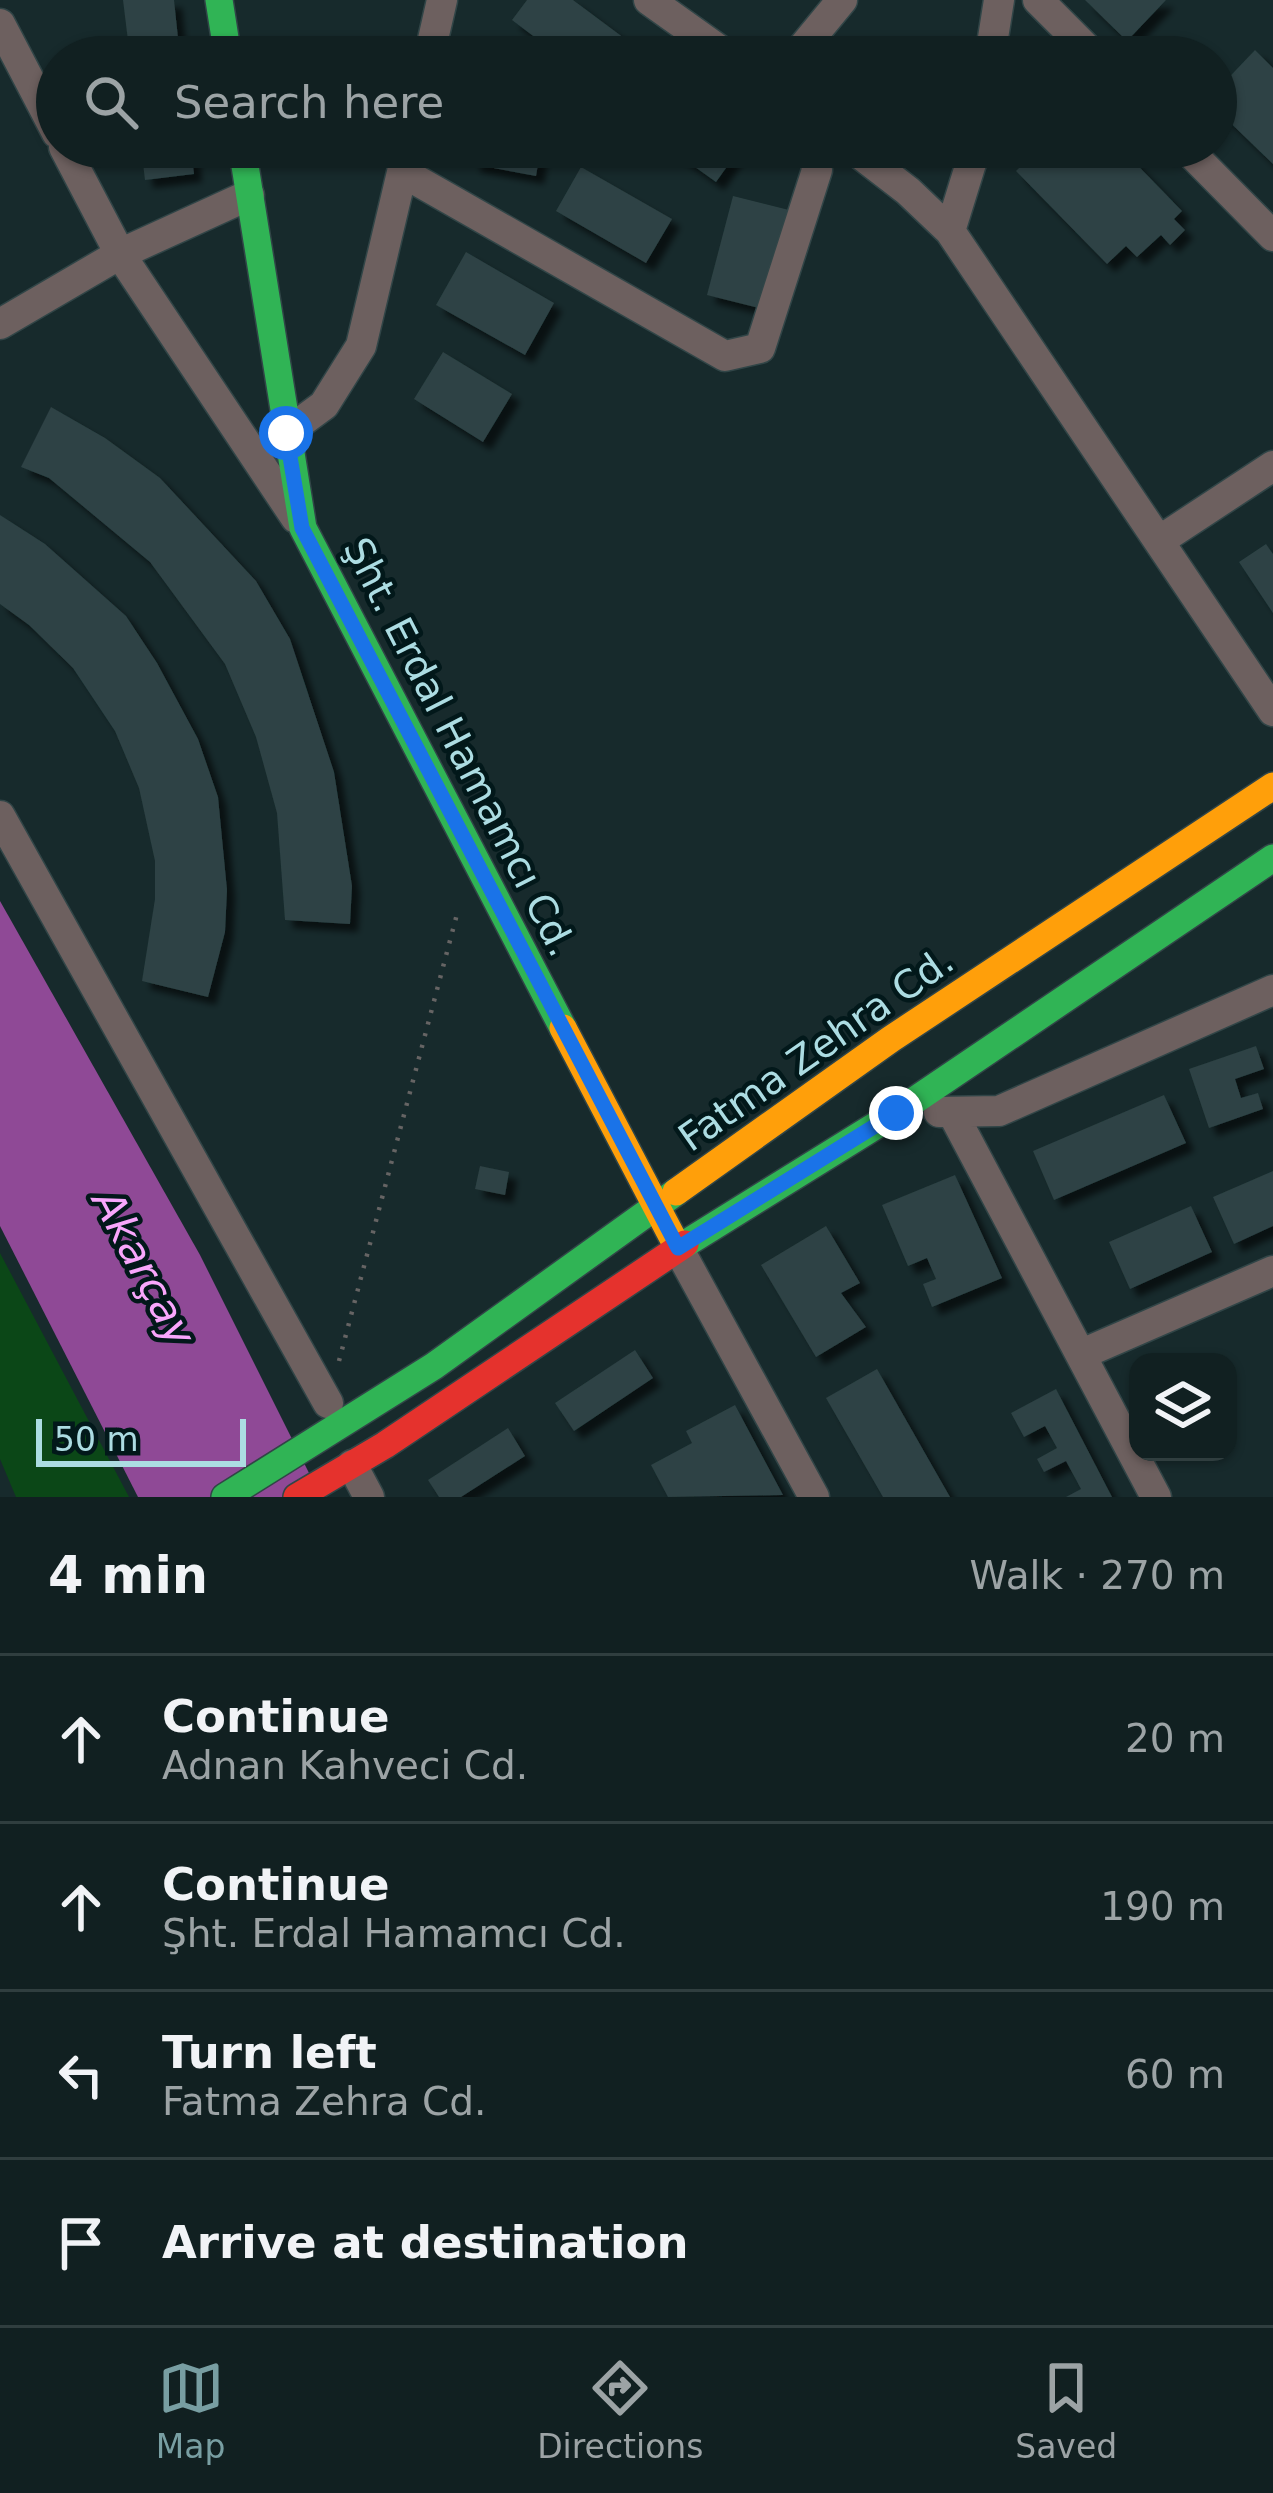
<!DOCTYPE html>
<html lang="en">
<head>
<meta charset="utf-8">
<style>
	:root { --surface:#112021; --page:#1a282a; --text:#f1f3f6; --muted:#9ca3a5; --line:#303e3f; --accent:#789ea2 }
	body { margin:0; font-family:"DejaVu Sans",sans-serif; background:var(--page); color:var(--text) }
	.controls { position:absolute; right:36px; bottom:36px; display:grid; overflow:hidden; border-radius:24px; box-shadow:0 3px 9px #0004 }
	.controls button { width:108px; height:108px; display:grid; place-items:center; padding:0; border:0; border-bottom:3px solid var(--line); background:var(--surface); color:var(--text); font:60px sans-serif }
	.scale { position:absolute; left:36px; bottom:30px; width:210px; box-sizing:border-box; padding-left:12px; border:6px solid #acdce2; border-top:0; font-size:33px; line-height:42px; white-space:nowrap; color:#acdce2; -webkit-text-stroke:9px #02181a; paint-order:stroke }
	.stop { position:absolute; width:36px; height:36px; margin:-27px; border:9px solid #1a73e8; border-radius:50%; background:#fff }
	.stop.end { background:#1a73e8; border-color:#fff; box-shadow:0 3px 12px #0008 }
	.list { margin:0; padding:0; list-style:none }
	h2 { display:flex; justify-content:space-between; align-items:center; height:156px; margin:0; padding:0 48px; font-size:51px }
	h2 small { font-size:39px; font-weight:400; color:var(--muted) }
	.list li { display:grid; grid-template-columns:78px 1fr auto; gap:36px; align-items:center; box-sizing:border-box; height:168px; padding:0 48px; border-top:3px solid var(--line) }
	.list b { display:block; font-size:45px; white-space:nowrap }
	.list p { margin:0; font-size:39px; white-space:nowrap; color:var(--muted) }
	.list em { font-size:39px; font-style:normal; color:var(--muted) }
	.icon { flex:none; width:66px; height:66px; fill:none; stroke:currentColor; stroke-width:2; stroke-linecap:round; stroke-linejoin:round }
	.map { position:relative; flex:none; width:1273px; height:1497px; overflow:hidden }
	.search { position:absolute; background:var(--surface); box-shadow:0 3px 9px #0004; left:36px; right:36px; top:36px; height:132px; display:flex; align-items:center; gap:30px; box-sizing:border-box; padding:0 42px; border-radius:66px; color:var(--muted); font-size:45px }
	.sheet { height:828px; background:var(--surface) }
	nav { display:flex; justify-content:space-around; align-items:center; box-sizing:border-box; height:168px; border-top:3px solid var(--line); background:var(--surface); font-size:33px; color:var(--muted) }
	nav a { display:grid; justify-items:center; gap:6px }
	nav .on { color:var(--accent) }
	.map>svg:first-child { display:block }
	.green { fill:#0b4717 }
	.water { fill:#8f4996 }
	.building { fill:#2d4244; filter:url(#shadow) }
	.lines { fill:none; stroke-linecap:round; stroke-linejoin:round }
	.street-casing { stroke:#314547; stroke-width:33 }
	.fast-casing { stroke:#314547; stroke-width:30 }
	.slow-casing { stroke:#314547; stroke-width:30 }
	.jam-casing { stroke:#314547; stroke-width:30 }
	.path { stroke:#666464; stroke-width:4.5; stroke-dasharray:3 9; stroke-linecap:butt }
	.street { stroke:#6d605f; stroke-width:30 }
	.fast { stroke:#30b455; stroke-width:27 }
	.slow { stroke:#ff9f0a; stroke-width:27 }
	.jam { stroke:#e5322d; stroke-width:27 }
	.route { stroke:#1a73e8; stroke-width:15 }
	.labels { text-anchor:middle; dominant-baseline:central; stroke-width:9; stroke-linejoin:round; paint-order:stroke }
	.street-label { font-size:39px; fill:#acdce2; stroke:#02181a }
	.water-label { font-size:42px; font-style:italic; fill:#f8a6fc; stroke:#02181a }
</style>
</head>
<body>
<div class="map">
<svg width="1273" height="1497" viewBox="0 0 1273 1497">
	<defs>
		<filter id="shadow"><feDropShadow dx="8" dy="8" stdDeviation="3" flood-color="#0009"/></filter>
	</defs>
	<rect width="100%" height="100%" fill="#172a2c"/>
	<path class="green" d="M0 1253 129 1497H16L0 1459Z"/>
	<path class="water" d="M0 901 200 1255 321 1497H138L0 1226Z"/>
	<path class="building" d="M123 0H174L180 57H130Z
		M527 0H573L624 38 609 57H561L512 20Z
		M1085 0H1166L1127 41Z
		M1255 50 1273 68V164L1216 109V91Z
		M141 147H191L194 174 145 180Z
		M475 147H541L536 176 472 164Z
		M667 147H741L716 182Z
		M1027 147H1120L1182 211 1174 219 1185 230 1170 245 1161 235 1137 257 1126 246 1107 264 1016 171 1033 154Z
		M581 167 672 219 646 263 556 211Z
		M733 196 789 210 763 309 707 295Z
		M466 252 554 303 525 355 436 305Z
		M443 352 512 394 483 442 414 399Z
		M51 407 105 438 160 478 256 581 290 639 334 772 352 886 350 924 285 920 277 813 256 737 225 664 150 562 49 478 21 467Z
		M0 515 45 544 126 616 157 663 198 739 218 797 227 890 225 932 208 997 142 981 155 899V861L139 788 115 731 73 668 29 625 0 604Z
		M1266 544 1273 554V613L1239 562Z
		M1256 1046 1264 1069 1235 1079 1241 1098 1258 1093 1263 1109 1209 1128 1189 1069Z
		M1164 1095 1186 1143 1054 1200 1033 1151Z
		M480 1166 509 1172 505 1195 475 1189Z
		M1273 1171V1226L1234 1244 1213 1197Z
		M955 1175 1002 1278 932 1307 923 1284 936 1279 927 1258 908 1266 882 1205Z
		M1191 1206 1212 1252 1130 1289 1109 1242Z
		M826 1226 860 1283 841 1293 866 1327 816 1357 761 1265Z
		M635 1350 653 1378 574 1431 555 1403Z
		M877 1369 950 1497H883L826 1398Z
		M1056 1389 1112 1497H1066L1081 1489 1066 1461 1044 1472 1037 1459 1057 1448 1045 1426 1024 1437 1011 1413Z
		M735 1405 783 1495 668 1497 651 1465 692 1443 686 1431Z
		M508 1428 525 1456 461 1497H439L428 1480Z"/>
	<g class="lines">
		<defs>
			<path id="street" d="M649 0 729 57
				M1038 0 1095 57
				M0 24 57 133
				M429 57 442 0
				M795 57 842 0
				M990 57 999 0
				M64 147 120 254 296 518
				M851 147 908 191 950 231 1273 711
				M1185 147 1273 236
				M402 172 725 356 760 348 817 170 813 147
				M950 231 976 147
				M0 324 120 254 249 195
				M286 433 324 405 361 346 408 147
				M1159 541 1273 466
				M0 816 328 1403
				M939 1112 999 1111 1273 990
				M952 1112 1156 1497
				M678 1248 814 1497
				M1082 1354 1273 1271
				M352 1465 369 1497"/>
			<path id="fast" d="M219 0 228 57
				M242 147 303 528 563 1028
				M685 1244 896 1113 1273 858
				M225 1497 434 1366 676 1192"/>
			<path id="slow" d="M563 1028 678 1248
				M676 1192 891 1039 1273 786"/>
			<path id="jam" d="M297 1497 385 1445 685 1244"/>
		</defs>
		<use href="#street" class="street-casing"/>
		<use href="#fast" class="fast-casing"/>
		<use href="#slow" class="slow-casing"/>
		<use href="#jam" class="jam-casing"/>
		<path class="path" d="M339 1361 457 914"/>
		<use href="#street" class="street"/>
		<use href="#fast" class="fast"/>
		<use href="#slow" class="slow"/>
		<use href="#jam" class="jam"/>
	</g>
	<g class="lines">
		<path class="route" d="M286 433 302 528 678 1248 896 1113"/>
	</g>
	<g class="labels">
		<g class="street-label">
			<text transform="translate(460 747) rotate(63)">Şht. Erdal Hamamcı Cd.</text>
			<text transform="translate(816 1049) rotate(-35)">Fatma Zehra Cd.</text>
		</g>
		<g class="water-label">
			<text transform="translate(144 1268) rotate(62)">Akarçay</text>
		</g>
	</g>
</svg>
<div class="controls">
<button><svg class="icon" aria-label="layers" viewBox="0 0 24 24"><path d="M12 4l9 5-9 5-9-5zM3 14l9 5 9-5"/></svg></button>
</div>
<div class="scale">50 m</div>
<div class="stop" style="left:286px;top:433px"></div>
<div class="stop end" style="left:896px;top:1113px"></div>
<div class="search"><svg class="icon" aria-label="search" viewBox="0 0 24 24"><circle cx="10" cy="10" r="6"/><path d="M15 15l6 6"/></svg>Search here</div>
</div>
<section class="sheet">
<h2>4 min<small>Walk · 270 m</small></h2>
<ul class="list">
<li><svg class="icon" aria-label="ahead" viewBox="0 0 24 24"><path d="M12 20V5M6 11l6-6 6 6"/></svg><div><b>Continue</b><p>Adnan Kahveci Cd.</p></div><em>20 m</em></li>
<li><svg class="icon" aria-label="ahead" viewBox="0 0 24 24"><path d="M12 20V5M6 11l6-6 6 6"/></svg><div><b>Continue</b><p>Şht. Erdal Hamamcı Cd.</p></div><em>190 m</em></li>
<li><svg class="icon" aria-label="left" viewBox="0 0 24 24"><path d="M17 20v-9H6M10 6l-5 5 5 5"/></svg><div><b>Turn left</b><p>Fatma Zehra Cd.</p></div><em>60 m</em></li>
<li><svg class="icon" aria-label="arrive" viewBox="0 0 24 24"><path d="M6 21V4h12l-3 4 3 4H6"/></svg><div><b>Arrive at destination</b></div></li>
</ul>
</section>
<nav>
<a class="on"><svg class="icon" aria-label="map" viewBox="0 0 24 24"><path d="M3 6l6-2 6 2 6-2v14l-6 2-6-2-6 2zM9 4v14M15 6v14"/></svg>Map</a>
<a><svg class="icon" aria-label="directions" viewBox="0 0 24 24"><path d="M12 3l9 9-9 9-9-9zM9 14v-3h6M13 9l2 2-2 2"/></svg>Directions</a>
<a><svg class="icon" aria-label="saved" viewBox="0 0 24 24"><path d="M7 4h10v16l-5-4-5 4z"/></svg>Saved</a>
</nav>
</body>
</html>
